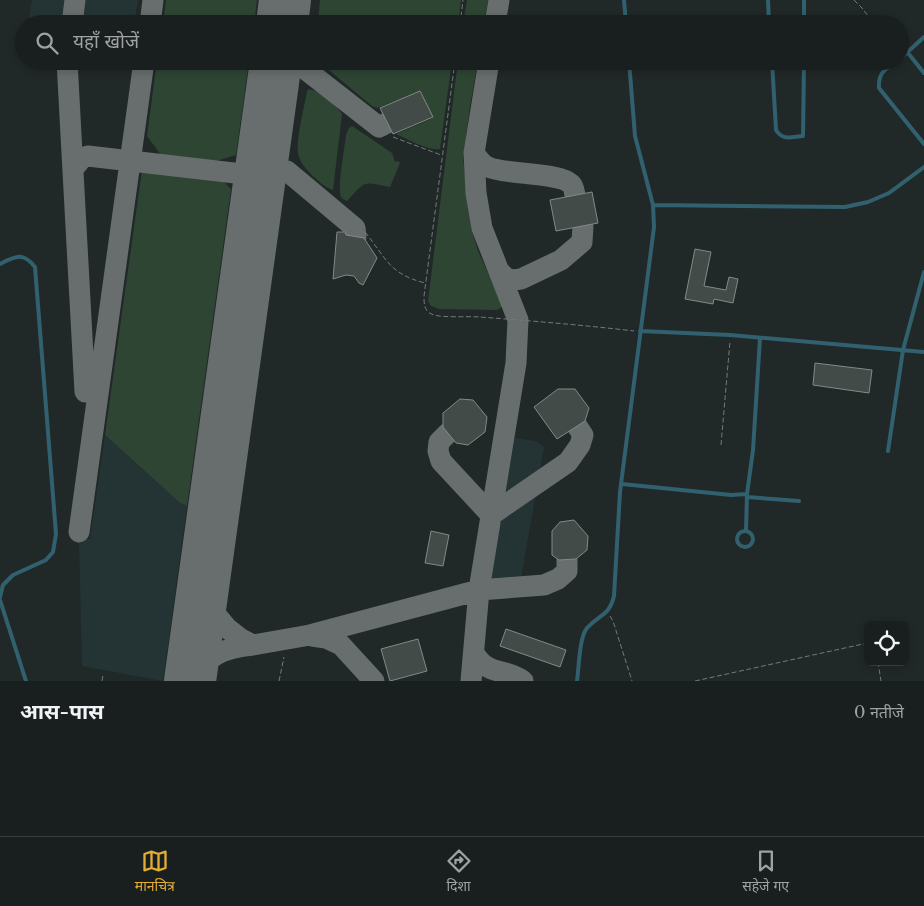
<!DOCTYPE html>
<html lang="hi">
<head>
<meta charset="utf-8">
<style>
	:root { --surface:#191e1e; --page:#222727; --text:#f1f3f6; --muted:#9fa2a4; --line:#373c3c; --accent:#e2af34 }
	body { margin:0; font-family:"Libre Baskerville","Noto Sans Devanagari",serif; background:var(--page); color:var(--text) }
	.controls { position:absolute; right:15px; bottom:15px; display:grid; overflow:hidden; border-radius:8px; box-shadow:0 2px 8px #0003 }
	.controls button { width:45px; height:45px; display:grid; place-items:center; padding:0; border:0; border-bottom:1px solid var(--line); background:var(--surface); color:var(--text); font:25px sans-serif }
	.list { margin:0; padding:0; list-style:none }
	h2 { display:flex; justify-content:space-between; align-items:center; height:65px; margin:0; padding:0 20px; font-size:21px }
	h2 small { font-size:16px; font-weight:400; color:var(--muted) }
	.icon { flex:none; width:28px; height:28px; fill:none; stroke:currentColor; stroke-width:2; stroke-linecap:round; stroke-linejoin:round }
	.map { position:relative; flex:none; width:924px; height:681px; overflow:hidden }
	.search { position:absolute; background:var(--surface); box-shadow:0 2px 8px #0003; left:15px; right:15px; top:15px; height:55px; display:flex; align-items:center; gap:12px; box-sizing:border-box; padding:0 18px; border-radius:28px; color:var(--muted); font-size:19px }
	.sheet { height:155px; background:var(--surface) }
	nav { display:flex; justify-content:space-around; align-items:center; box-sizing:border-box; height:70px; border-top:1px solid var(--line); background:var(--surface); font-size:14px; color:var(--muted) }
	nav a { display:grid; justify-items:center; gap:2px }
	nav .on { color:var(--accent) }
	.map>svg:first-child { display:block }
	.built { fill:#243434 }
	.green { fill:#2e4534 }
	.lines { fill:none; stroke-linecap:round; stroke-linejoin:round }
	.taxiway { stroke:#686e6e; stroke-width:21 }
	.runway { stroke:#686e6e; stroke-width:52 }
	.building { fill:#434b48; stroke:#828a87 }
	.path { stroke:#747a7a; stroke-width:1; stroke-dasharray:5 2.5; stroke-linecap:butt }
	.service { stroke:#31616f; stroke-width:4 }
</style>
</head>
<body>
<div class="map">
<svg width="924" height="681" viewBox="0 0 924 681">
	<rect width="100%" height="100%" fill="#212828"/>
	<path class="built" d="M32 0H138L134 24H28Z
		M105 435 179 502 187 506 163 681 82 666 79 539H90Z
		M515 438 536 441 544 447 521 578 489 582Z"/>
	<path class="green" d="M166 0H257L254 24H163Z
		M320 0H461L458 24H318Z
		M467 0H488L484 24H463Z
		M157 61H249L236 155 216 161 161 155 147 136Z
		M318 61H452L440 149C428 151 407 139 396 134L433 118 420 91 377 108 372 106Z
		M458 61H478L470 106 463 159 472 231 478 251 500 299 502 307 497 310 439 309 431 306 428 301Z
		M309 89C323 92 334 103 342 114L333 190C325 187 319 182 313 176 308 171 302 165 299 157 294 145 305 105 307 91Z
		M352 126 392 153 395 162 398 161 400 163 390 187C363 182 367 179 347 201 345 200 342 199 341 197 337 189 345 145 346 135L349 128Z
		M142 170 224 182 231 189 187 506 179 502 105 435Z"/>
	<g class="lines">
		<path class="taxiway" d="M72 24 75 0
			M150 24 153 0
			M495 24 499 0
			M67 61 85 392
			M301 66 379 127 387 123
			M474 153C478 158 481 164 488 167 505 175 559 172 571 184 574 187 574 191 575 195
			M73 169 82 158 88 156 260 176
			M287 171 355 228 356 237
			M500 272 506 278 513 280 521 279 561 260 582 242 583 226
			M448 433 439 442 438 451 441 461 491 515 568 462 580 445 583 435 577 426
			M79 532 144 61
			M202 594 217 616 227 628 241 639 253 645 310 635 479 590 544 585 558 579 567 571V560
			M312 636 326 638 341 645 374 681
			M474 653C488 677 504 667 523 681
			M190 679C211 655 221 648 253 645
			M471 681 479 590 516 363 518 320 482 228 476 193 474 153 489 61"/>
		<path class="runway" d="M282 24 285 0
			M190 681 276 61"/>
	</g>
	<path class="building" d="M420 91 433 117 393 134 380 108Z
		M592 192 598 223 556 231 550 200Z
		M337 232H345L346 235 364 238 377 258 363 285 359 283 354 276 346 275 333 279Z
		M695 249 711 252 704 286 726 290 729 277 738 279 733 303 714 299 713 304 685 299Z
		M815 363 872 370 869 393 813 385Z
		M558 389H575L589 408 585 421 557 439 534 407Z
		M460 399 473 400 487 417 485 432 468 445 456 443 443 427V413Z
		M574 520 588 536 587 550 576 559 559 560 552 555V531L560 522Z
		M431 531 449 535 443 566 425 563Z
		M506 629 566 650 560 667 500 646Z
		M418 639 427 671 390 681 381 649Z"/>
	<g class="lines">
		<path class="path" d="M854 0 862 8 874 24
			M460 24 463 0
			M455 61 424 296C424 304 424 312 434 315 445 318 467 316 480 317 532 321 583 325 634 331
			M393 137 441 155
			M365 232C386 258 389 274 425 283
			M721 445 730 341
			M610 616 613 621 632 681
			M878 662 881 681
			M102 681 103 675
			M279 681 284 657
			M695 681 863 644 868 646"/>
		<path class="service" d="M624 0 626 24
			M768 0 769 24
			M804 24V0
			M908 53 924 73
			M900 59 924 37
			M772 61 776 130C783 141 791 137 803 136L804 61
			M897 61C885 70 878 72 879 88L924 144
			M653 205 845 207 868 202 889 193 924 167
			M0 264C16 256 23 252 35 267L56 534 53 552 46 560 13 575 3 585 0 597
			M640 331 730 335 924 352
			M888 451 903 350 924 272
			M622 484 731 495 747 494
			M747 497 799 501
			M746 531 747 494 753 450 760 338
			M737 539a8 8 0 1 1 16 0a8 8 0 1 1-16 0Z
			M0 600 26 681
			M577 681C579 668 579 638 587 628 599 614 609 617 614 596L620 492 654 227 653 205 635 136 629 61"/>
	</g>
</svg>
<div class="controls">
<button><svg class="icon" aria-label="locate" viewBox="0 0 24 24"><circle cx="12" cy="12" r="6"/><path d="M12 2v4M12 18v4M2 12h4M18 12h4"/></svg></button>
</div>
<div class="search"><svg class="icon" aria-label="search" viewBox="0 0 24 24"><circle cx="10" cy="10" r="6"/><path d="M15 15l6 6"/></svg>यहाँ खोजें</div>
</div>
<section class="sheet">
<h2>आस-पास<small>0 नतीजे</small></h2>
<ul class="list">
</ul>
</section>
<nav>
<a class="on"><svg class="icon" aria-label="map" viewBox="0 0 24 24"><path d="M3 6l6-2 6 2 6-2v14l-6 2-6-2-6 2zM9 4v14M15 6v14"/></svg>मानचित्र</a>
<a><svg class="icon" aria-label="directions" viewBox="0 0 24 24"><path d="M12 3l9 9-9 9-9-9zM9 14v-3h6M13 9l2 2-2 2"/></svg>दिशा</a>
<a><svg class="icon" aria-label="saved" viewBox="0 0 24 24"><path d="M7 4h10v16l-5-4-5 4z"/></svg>सहेजे गए</a>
</nav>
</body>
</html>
